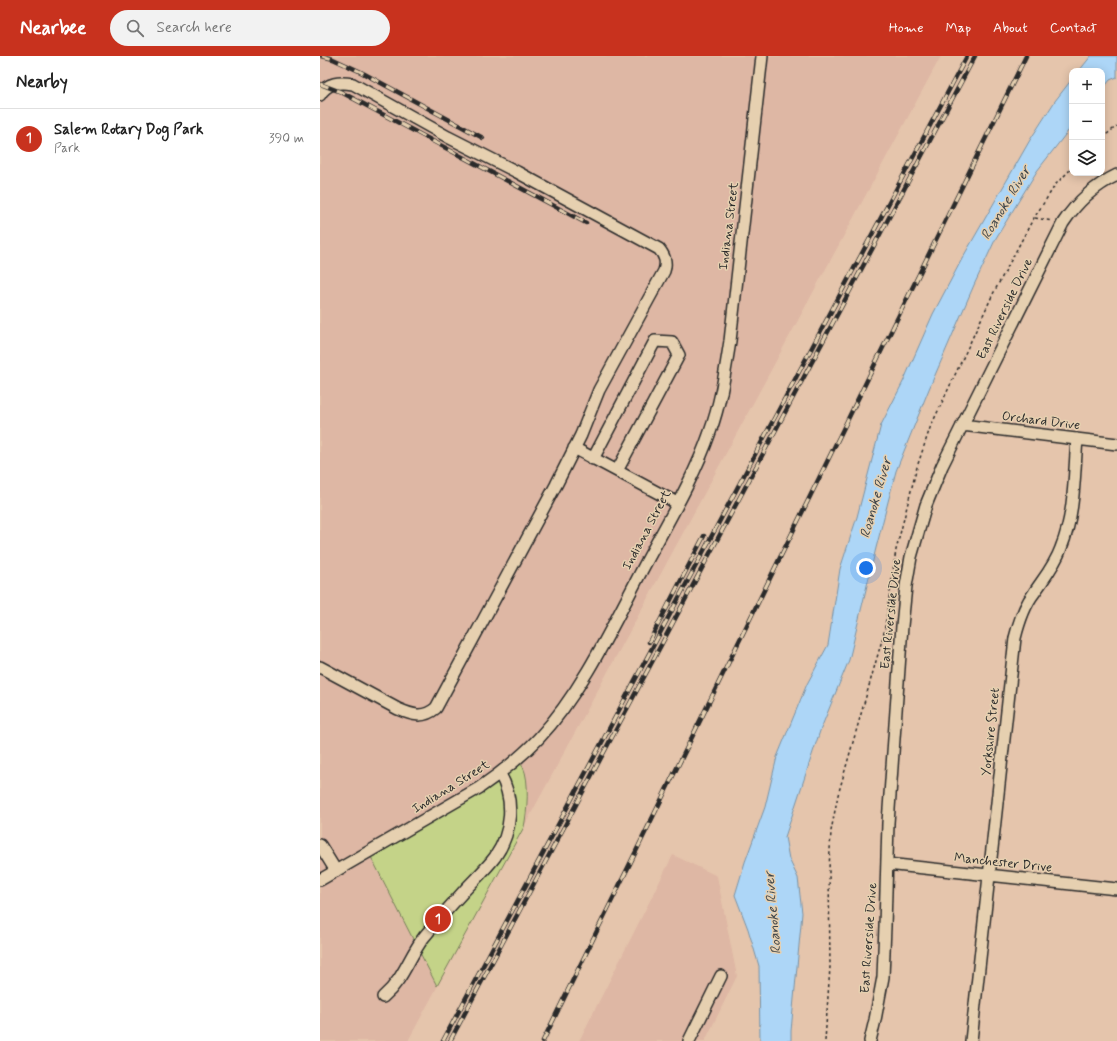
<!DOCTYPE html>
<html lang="en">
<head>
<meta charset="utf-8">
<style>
	:root { --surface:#fff; --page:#f2f2f2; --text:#222; --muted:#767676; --line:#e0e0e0; --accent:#c8321e }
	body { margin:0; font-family:Mynerve,sans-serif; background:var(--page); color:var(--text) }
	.controls { position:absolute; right:12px; top:12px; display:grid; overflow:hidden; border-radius:8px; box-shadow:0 2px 10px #0003 }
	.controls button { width:36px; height:36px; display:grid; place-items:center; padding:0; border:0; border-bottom:1px solid var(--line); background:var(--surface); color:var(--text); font:20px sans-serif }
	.you { position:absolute; left:546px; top:512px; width:14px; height:14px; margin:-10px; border:3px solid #fff; border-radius:50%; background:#1a73e8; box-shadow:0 0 0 6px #1a73e833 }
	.badge { display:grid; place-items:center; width:26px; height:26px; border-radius:50%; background:var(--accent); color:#fff; font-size:13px; font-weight:700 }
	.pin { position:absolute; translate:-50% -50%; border:2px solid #fff; box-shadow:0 1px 4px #0006 }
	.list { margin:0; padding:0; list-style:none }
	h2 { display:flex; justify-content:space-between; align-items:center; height:52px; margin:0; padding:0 16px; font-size:17px }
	h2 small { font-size:13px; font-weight:400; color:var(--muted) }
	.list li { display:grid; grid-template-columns:26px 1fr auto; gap:12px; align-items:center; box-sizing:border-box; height:60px; padding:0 16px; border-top:1px solid var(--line) }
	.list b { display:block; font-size:15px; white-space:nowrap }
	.list p { margin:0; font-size:13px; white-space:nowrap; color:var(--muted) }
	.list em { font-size:13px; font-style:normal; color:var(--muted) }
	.icon { flex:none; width:22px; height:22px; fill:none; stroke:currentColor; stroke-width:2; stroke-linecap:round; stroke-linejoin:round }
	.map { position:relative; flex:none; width:797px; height:985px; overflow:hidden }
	header { display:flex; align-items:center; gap:24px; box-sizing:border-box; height:56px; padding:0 20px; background:var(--accent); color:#fff }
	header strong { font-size:19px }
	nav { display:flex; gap:22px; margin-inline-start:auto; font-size:14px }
	.search { width:280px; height:36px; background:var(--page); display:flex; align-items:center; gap:10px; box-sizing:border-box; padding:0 14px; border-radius:22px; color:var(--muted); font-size:15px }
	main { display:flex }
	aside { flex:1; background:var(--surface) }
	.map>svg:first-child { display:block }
	.built { fill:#deb7a4 }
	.green { fill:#c4d388; stroke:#787f5a }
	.water { fill:#add6f7; stroke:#7992a5 }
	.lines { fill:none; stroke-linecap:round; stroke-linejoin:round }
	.minor-casing { stroke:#2b2b2b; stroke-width:14 }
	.path { stroke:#2b2b2b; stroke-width:1.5; stroke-dasharray:3 3; stroke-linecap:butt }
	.minor { stroke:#e6d0b0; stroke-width:11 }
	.rail-casing { stroke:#2b2b2b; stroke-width:4.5 }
	.rail { stroke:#e6d0b0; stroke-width:3; stroke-dasharray:9; stroke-linecap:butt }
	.labels { text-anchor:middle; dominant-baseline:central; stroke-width:3; stroke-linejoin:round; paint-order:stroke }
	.street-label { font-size:13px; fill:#2b2b2b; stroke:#e6d0b0 }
	.water-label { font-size:14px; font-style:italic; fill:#3e454a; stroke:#e6d0b0 }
</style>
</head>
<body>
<header>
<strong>Nearbee</strong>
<div class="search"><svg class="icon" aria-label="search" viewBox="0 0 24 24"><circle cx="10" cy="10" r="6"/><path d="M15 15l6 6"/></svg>Search here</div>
<nav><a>Home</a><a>Map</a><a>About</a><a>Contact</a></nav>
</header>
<main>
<aside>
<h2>Nearby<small></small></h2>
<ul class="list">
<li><span class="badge">1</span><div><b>Salem Rotary Dog Park</b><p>Park</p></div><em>390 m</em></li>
</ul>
</aside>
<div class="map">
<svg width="797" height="985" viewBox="0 0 797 985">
	<rect width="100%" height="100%" fill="#e5c5ac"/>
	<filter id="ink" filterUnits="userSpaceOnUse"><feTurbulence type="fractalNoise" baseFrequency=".025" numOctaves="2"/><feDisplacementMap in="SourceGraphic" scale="8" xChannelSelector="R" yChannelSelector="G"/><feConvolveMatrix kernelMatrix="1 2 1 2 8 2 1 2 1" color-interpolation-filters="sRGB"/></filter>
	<g filter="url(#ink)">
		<path class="built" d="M0 0H621L88 985H0Z
			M353 799 397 820 417 920 385 985H259Z"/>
		<path class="green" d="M197 703C199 706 201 708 203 711 210 724 207 757 204 771L117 930 49 797Z"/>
		<path class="water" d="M771 0H797V21L790 24 782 34V15H759Z
			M752 23V70L717 115 676 182 654 229 609 333 576 415 556 492 529 604 500 675 465 781 469 803 478 822 482 857 471 975V985H440L439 910 428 873 415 839 425 806 445 751 457 701 487 628 508 589 520 513 537 461 561 369 583 326 613 258 643 201 710 84 735 45Z"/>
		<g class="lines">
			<defs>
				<path id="minor" d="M0 39C7 26 20 26 33 28L128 81 197 116 339 193C345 200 347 206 344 215L279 334 261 379 236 429 116 652C103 663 92 659 78 653L0 611
					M642 369 797 388
					M254 392 357 447
					M273 403 335 285 352 286 359 299 297 415
					M0 789 16 815
					M567 808 797 833
					M0 824 159 732C181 717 201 701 219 682 262 636 293 569 322 514 345 470 374 423 390 376 401 346 405 316 410 285L442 0
					M63 941C84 923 88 902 104 881 117 865 130 850 144 835 154 824 166 813 175 801 192 777 195 744 180 718
					M369 985 401 920
					M550 985 555 964 563 921 565 870 568 767 582 570 586 530 591 501 606 449 622 410 743 167C757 146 774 130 797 119
					M651 985 695 582C699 566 704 550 714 537 724 522 735 509 741 492 755 458 754 419 757 383"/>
			</defs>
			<use href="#minor" class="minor-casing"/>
			<path class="path" d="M782 82 797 70
				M715 162 732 165
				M505 985 510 911 509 813 511 775 518 739 564 577 576 494 597 411 610 372 673 238 712 165 736 128 752 112"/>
			<use href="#minor" class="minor"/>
			<defs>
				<path id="rail" d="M2 0 13 3 39 15 163 82
					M0 28 21 36 266 167
					M329 586 384 480
					M123 985 647 0
					M130 985 655 0
					M223 985 706 0"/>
			</defs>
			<use href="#rail" class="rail-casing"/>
			<use href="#rail" class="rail"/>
		</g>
	</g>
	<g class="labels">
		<g class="street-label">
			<text transform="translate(409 170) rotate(-83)">Indiana Street</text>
			<text transform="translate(685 253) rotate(-64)">East Riverside Drive</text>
			<text transform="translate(721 365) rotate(7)">Orchard Drive</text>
			<text transform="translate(327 474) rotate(-62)">Indiana Street</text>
			<text transform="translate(571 558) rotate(-84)">East Riverside Drive</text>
			<text transform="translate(671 676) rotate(-84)">Yorkshire Street</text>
			<text transform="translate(131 731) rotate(-32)">Indiana Street</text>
			<text transform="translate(683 807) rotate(6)">Manchester Drive</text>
			<text transform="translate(549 882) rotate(-86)">East Riverside Drive</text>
		</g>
		<g class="water-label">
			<text transform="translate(686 147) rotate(-59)">Roanoke River</text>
			<text transform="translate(556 442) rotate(-74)">Roanoke River</text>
			<text transform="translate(453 857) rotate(-95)">Roanoke River</text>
		</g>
	</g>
</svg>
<div class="controls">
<button>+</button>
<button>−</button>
<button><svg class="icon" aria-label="layers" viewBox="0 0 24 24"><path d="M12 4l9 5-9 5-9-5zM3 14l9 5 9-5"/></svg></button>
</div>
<div class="you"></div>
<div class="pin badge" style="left:118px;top:863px">1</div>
</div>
</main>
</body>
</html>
